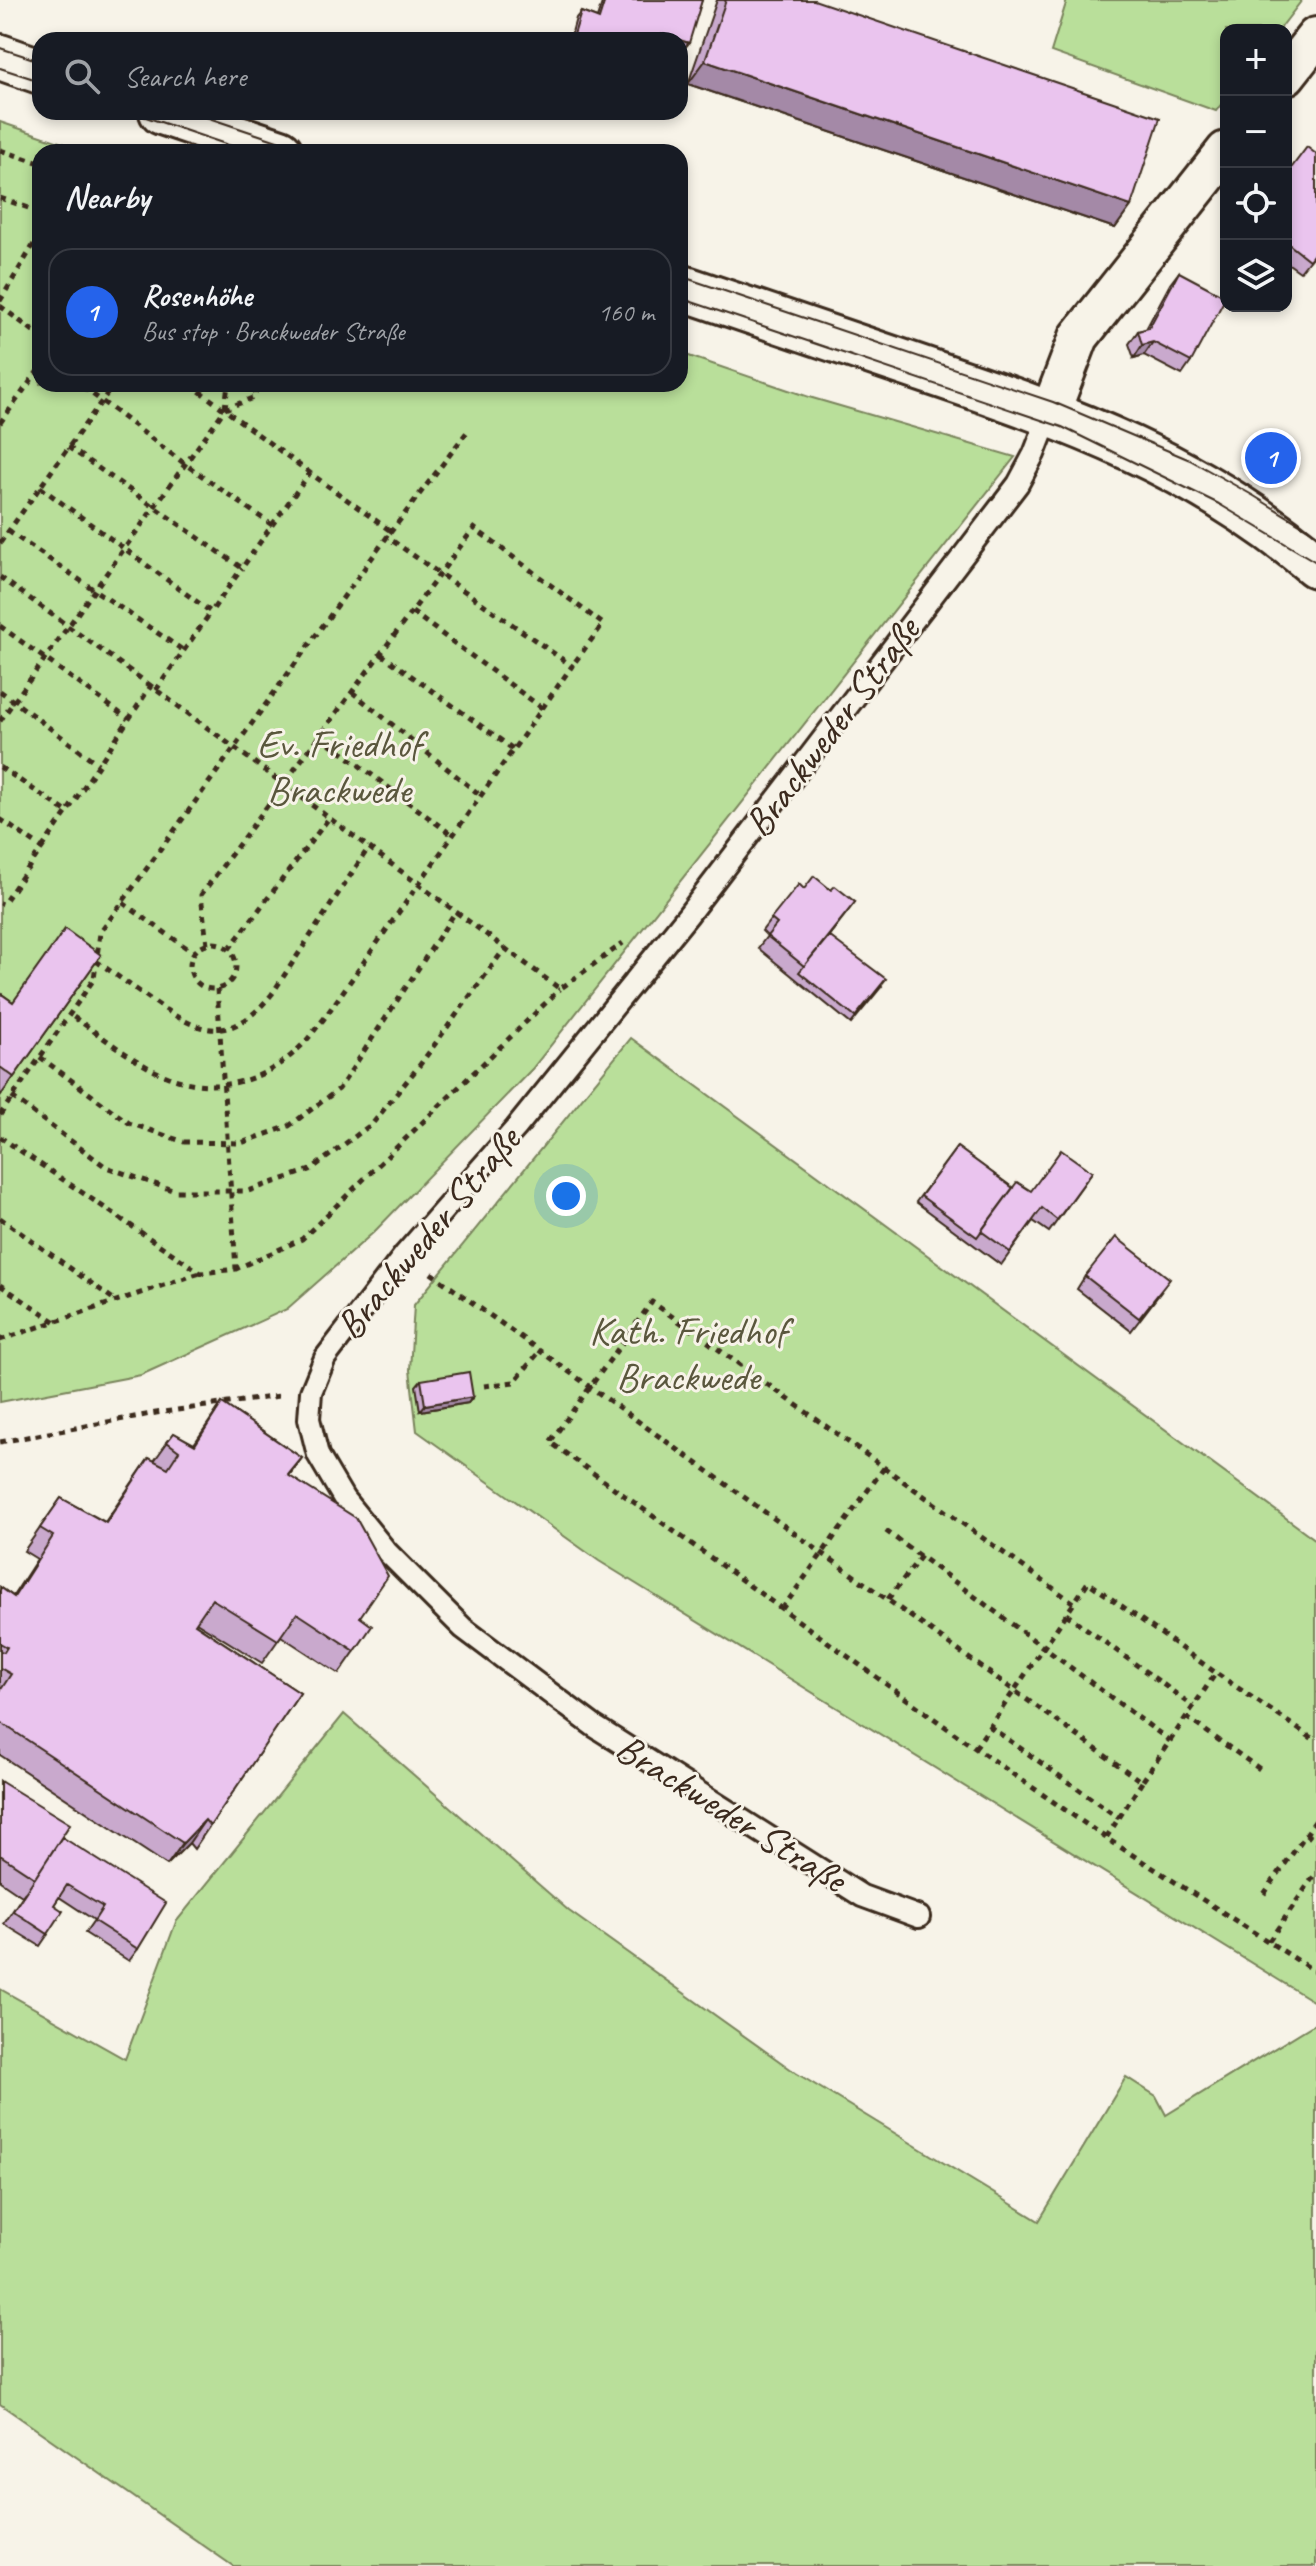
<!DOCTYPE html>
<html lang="en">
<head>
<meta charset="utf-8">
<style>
	:root { --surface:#171b24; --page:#242831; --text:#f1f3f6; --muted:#9ea1a6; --line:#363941; --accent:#2563eb }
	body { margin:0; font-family:Caveat,sans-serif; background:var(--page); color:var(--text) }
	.controls { position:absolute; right:24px; top:24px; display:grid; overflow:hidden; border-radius:16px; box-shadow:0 4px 12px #0003 }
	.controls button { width:72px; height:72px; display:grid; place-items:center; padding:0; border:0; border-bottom:2px solid var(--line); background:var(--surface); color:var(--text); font:40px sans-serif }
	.you { position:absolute; left:566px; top:1196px; width:28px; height:28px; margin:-20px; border:6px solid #fff; border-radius:50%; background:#1a73e8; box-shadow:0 0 0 12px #1a73e833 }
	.badge { display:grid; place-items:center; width:52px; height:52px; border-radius:50%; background:var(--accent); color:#fff; font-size:26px; font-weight:700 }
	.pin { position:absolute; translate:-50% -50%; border:4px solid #fff; box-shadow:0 2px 8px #0006 }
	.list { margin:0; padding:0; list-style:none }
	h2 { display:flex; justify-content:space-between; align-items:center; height:104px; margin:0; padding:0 32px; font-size:34px }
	h2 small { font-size:26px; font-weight:400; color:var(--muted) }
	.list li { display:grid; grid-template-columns:52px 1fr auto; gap:24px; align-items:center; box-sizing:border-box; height:128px; margin:0 16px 16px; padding:0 16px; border:2px solid var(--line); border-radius:24px }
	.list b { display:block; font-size:30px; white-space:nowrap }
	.list p { margin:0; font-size:26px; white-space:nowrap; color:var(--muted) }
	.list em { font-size:26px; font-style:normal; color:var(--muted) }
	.icon { flex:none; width:44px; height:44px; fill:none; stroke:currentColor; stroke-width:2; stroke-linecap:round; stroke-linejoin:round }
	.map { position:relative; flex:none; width:1316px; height:2566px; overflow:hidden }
	.search { position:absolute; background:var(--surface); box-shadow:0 4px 12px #0003; left:32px; top:32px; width:656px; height:88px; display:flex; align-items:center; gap:20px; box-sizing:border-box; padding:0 28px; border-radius:24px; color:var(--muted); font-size:30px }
	.panel { position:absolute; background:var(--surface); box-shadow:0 4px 12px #0003; left:32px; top:144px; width:656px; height:248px; border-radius:24px }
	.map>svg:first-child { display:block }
	.green { fill:#b9df9a; stroke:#7a845c; stroke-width:2 }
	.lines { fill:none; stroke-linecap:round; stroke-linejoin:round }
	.lane-casing { stroke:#3b2a1e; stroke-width:26 }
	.street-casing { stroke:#3b2a1e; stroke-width:44 }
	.secondary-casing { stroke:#3b2a1e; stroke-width:50 }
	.path { stroke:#3b2a1e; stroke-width:5; stroke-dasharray:6 6; stroke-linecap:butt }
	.lane { stroke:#f7f3e8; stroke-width:20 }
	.street { stroke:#f7f3e8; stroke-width:38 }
	.secondary { stroke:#f7f3e8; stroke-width:44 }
	.tram { stroke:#3b2a1e; stroke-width:2 }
	.wall { fill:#c9a9cd; stroke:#3b2a1e; stroke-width:2 }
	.shaded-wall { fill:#a489a7; stroke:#3b2a1e; stroke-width:2 }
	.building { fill:#eac4ee; stroke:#3b2a1e; stroke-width:2 }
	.labels { text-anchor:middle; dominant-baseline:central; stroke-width:6; stroke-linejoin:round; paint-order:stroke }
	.street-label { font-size:40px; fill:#3b2a1e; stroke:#f7f3e8 }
	.park-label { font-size:40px; fill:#5a573d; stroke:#f7f3e8 }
</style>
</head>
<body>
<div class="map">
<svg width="1316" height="2566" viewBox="0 0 1316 2566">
	<rect width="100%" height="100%" fill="#f7f3e8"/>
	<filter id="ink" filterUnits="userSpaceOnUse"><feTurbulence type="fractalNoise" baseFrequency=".0125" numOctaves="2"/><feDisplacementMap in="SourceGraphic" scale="16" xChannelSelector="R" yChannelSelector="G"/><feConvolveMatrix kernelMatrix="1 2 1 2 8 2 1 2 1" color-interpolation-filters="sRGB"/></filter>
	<g filter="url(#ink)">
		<path class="green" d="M1067 0H1302L1279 30H1226V98L1216 111 1051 52Z
			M0 122 89 152H40V384H680V353L809 397 1015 457 532 1069 374 1232 287 1309 141 1375 0 1402Z
			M631 1038 1316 1540V2003L599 1561 417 1431 410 1370 414 1305Z
			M344 1714 569 1911 796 2073 1039 2221 1126 2077 1156 2096 1166 2115 1316 2023V2566H233L0 2404V1989L125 2059 176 1922Z"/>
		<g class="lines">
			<defs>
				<path id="lane" d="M919 1917 862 1896 594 1726 463 1628 387 1552 344 1499 318 1455 309 1419 311 1392 325 1358 405 1254 516 1128 688 915 1018 484 1034 454 1050 413"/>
				<path id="street" d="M1286 75 1316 37
					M1050 413 1079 337 1226 151"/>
				<path id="secondary" d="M0 57 40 71
					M162 112 280 152
					M680 287C762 315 845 343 928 371 1073 420 1196 464 1316 565"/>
			</defs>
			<use href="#lane" class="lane-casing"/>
			<use href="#street" class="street-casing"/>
			<use href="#secondary" class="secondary-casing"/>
			<path class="path" d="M0 150 40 163
				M0 198 40 212
				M0 301 40 234
				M0 306 40 336
				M190 384 310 473
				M225 408 228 384
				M0 423 40 368
				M68 447 242 568 272 525 185 464 79 384
				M40 487 211 612 242 568
				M272 525 310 473 392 532
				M8 531 184 651
				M390 533 467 432
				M0 543 114 384
				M0 577 151 686
				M412 612 542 708
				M0 626 128 719
				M381 654 513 749
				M156 690 211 612
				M0 691 98 764
				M352 692 480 795
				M0 721 225 409 255 397V384
				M320 736 452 835
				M0 767 67 812 151 686 560 989 623 943
				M0 819 42 848 3 904 0 903
				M42 848 67 812
				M123 903 194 953
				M190 966a23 23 0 1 1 46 0a23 23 0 1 1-46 0Z
				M207 944 201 895 474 528 603 624 572 666
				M229 949 329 818
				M96 961C115 974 134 988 153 1001 201 1035 230 1045 272 994L369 847
				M217 989 236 1269
				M40 1057 129 1123 184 1142 241 1143 289 1126 339 1089 456 911
				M12 1097 106 1167 175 1191H248L310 1170 373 1123 419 1066 505 948
				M0 1115 94 979 100 933 387 537 572 666 323 1020C315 1029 308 1040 299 1048 261 1086 206 1096 157 1072 127 1057 98 1033 69 1014
				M0 1137 201 1273 236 1269 302 1239 560 989
				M0 1218 116 1301
				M431 1273 1142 1782 1216 1673 1316 1741
				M0 1285 56 1322
				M0 1340 200 1273
				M484 1386 514 1382 540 1351
				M0 1442 156 1413 279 1396
				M886 1531 1170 1741
				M888 1599 921 1556
				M782 1609 884 1468
				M1066 1614 1193 1706
				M1186 1717 1264 1772
				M989 1726 1119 1818
				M975 1748 1074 1603
				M1142 1782 1106 1838 1316 1972
				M1306 1834 1316 1842
				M1106 1838 975 1748 550 1442 652 1302 1074 1603 1088 1582 1216 1673
				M1264 1894 1316 1820
				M1269 1941 1316 1873"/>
			<use href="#lane" class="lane"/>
			<use href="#street" class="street"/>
			<use href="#secondary" class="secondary"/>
			<path class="tram" d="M0 48 40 61
				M0 68 40 81
				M131 112 249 152
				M191 112 310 152
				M680 276 1053 402 1190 460 1254 496 1316 534
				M680 298 1062 427 1219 504 1316 562"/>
		</g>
		<path class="wall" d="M603 0H702L684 49 680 40H570L576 18 581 12 597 18Z
			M717 0H814L1131 206 1115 228 688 84Z
			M1316 154V252L1300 272 1286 262V175Z
			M1179 272 1191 362 1182 375 1144 355 1134 358 1129 344 1138 331 1146 329 1170 284Z
			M804 889 831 890 855 902 829 936 882 986 851 1024 758 948 767 936 762 931 771 919Z
			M101 955 1 1095 0 1094V993L13 1002Z
			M957 1147 1013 1188 1031 1191 1092 1172 1049 1232 1033 1221 1001 1265 916 1202Z
			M1085 1276 1161 1292 1131 1331 1077 1289Z
			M421 1380 473 1397 468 1403 420 1411 416 1386Z
			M222 1403 302 1458 289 1476 360 1617 355 1651 339 1674 281 1636 262 1663 196 1622 195 1624 300 1693 194 1849 189 1843 167 1865 0 1755V1587L13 1596 37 1559 24 1551 61 1498 105 1522 149 1458 154 1461 174 1433 194 1444Z
			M0 1781 62 1837 138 1949 129 1961 85 1933 94 1920 59 1897 54 1905 48 1934 40 1946 4 1924 25 1892 22 1896 0 1881Z"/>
		<path class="shaded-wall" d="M662 34 679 40H658Z
			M680 40 689 43 684 49 680 48Z
			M705 61 1131 206 1115 228 688 84Z
			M1153 342 1144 355 1134 358 1142 345Z
			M473 1397 468 1403 420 1411 425 1405Z
			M205 1820 189 1843 167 1865 183 1843Z"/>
		<path class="building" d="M605 0H702L689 43 662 34 660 40H579L573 38 581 12 599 19Z
			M726 0H814L1160 118 1131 206 705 61Z
			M1307 147 1316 154V251L1309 260 1286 242V175Z
			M1179 272 1226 297 1191 362 1153 342 1142 345 1138 331 1149 328Z
			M814 876 831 890 835 886 855 902 804 966 767 936 777 924 771 919 799 884 804 889Z
			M65 929 101 955 14 1077 0 1067V993L13 1002Z
			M829 936 886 979 855 1017 799 972Z
			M957 1147 1013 1188 977 1237 921 1196Z
			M1061 1150 1092 1172 1057 1220 1042 1208 1010 1252 981 1231 1017 1182 1031 1191Z
			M1116 1237 1170 1279 1139 1318 1085 1276Z
			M469 1372 473 1397 425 1405 421 1380Z
			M222 1403 302 1458 288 1475 356 1518 388 1576 360 1617 372 1626 355 1651 297 1613 278 1640 212 1599 195 1624 300 1693 210 1826 205 1820 183 1843 0 1722V1691L11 1674 0 1668V1651L4 1652 7 1647 0 1643V1587L14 1597 53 1536 40 1528 61 1498 106 1523 149 1458 168 1468 179 1451 167 1442 174 1433 195 1445Z
			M0 1781 70 1824 35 1878 0 1855Z
			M62 1837 166 1903 138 1949 94 1921 103 1907 67 1885 54 1905 63 1911 48 1934 13 1911Z"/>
	</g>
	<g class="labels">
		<g class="street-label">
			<text transform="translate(832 727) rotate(-53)">Brackweder Straße</text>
			<text transform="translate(428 1233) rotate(-50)">Brackweder Straße</text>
			<text transform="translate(731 1813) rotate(32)">Brackweder Straße</text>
		</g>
		<g class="park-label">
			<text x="339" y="744">Ev. Friedhof<tspan x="339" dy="46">Brackwede</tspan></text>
			<text x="688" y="1331">Kath. Friedhof<tspan x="688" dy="46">Brackwede</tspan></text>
		</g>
	</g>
</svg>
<div class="controls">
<button>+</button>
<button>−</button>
<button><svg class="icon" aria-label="locate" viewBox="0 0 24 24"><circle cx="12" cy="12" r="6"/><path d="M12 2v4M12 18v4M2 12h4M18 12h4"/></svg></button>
<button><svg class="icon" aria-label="layers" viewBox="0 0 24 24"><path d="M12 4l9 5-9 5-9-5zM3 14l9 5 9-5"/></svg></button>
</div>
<div class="you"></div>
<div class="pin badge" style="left:1271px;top:458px">1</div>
<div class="search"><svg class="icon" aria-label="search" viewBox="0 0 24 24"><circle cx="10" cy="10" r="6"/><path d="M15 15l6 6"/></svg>Search here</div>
<section class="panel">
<h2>Nearby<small></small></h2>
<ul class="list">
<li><span class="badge">1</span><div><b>Rosenhöhe</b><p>Bus stop · Brackweder Straße</p></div><em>160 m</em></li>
</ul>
</section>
</div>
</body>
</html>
